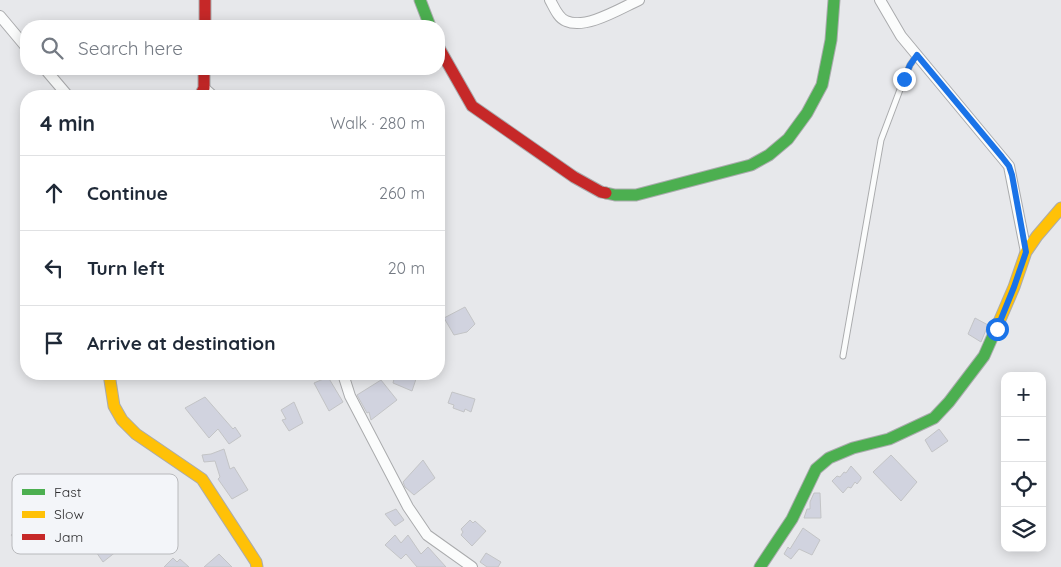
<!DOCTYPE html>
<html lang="en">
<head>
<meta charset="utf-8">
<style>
	:root { --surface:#fff; --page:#f6f6f7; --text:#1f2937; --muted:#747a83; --line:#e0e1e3 }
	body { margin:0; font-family:Quicksand,sans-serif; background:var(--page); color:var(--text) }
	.controls { position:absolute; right:15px; bottom:15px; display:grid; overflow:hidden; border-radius:10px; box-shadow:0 2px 12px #0003 }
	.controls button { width:45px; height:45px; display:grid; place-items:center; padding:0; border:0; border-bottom:1px solid var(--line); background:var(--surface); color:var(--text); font:25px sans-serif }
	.stop { position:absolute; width:15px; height:15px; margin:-11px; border:4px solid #1a73e8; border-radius:50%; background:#fff }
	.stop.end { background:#1a73e8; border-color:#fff; box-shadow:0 1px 5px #0008 }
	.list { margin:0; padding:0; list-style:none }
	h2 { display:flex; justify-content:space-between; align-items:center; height:65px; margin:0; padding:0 20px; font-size:21px }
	h2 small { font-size:16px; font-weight:400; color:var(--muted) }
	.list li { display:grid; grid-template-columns:32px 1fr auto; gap:15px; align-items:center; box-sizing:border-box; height:75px; padding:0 20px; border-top:1px solid var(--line) }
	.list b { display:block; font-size:19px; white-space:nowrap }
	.list em { font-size:16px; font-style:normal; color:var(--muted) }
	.icon { flex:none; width:28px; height:28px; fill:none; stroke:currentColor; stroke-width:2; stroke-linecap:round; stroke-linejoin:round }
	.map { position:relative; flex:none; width:1061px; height:567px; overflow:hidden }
	.search { position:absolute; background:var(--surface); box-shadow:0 2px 12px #0003; left:20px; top:20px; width:425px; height:55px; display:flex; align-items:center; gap:12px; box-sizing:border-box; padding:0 18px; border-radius:20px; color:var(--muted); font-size:19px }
	.panel { position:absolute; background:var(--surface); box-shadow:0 2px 12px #0003; left:20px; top:90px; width:425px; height:290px; border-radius:20px }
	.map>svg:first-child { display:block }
	.building { fill:#d1d3df; stroke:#c3c4c6 }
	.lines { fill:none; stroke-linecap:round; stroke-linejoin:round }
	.lane-casing { stroke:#aaabad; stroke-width:7 }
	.street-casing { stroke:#aaabad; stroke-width:12 }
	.fast-casing { stroke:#aaabad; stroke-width:13 }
	.slow-casing { stroke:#aaabad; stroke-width:13 }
	.jam-casing { stroke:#aaabad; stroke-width:13 }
	.lane { stroke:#fbfcfc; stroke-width:5 }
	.street { stroke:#fbfcfc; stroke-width:10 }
	.fast { stroke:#4caf50; stroke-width:11 }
	.slow { stroke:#ffc107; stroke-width:11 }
	.jam { stroke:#c62828; stroke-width:11 }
	.route { stroke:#1a73e8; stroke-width:6 }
	.key { fill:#f3f5f9; stroke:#b8b9bc; stroke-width:1 }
	.key-label { font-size:14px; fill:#2d2d2f }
</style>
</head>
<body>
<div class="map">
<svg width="1061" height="567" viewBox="0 0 1061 567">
	<rect width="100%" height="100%" fill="#e7e8eb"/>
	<path class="building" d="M465 307 475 324 467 332 454 335 444 318Z
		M975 318 988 325 981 342 968 334Z
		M406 374 417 376 412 391 393 383 395 375 405 378Z
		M328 377 343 402 329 411 314 383Z
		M381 380 397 400 371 420 369 412 367 413 357 395Z
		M452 392 475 399 471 412 465 409 464 412 453 408 454 405 448 403Z
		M205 397 233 429 235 427 241 436 229 444 218 429 209 438 185 408Z
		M294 402 303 423 289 431 282 420 286 419 281 410Z
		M939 429 948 441 932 452 925 440Z
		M224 449 230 469 234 467 248 490 232 499 218 479 220 477 215 461 204 462 202 455 211 454Z
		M891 455 917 482 901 501 873 472Z
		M423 460 435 478 414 495 405 487 403 482Z
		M851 466 861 477V479L857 484 855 482 851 488 848 487 843 493 832 481 837 476 840 477 844 472 846 473Z
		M814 493H820L821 518H804L807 509H810V502Z
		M396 509 404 520 395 526 385 514Z
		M27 520 42 534 29 545 24 542 19 544 11 535Z
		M470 520 473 523 475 521 486 531 472 546 461 535 463 532 461 529Z
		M126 524 136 536 103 562 94 549Z
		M803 528 820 540 812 555 799 549 791 559 784 554 788 547 790 549Z
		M395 535 401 543 408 535 421 554 428 547 446 567H417L406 554 401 559 385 545Z
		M486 553 501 562 498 567H487L480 562Z
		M219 554 232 567H204Z
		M173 558 177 562 180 559 189 567H164Z"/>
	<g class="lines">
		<defs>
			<path id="lane" d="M843 356 881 140 904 79 910 65 917 55"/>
			<path id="street" d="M550 0C554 7 558 18 566 21 586 30 621 8 639 0
				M880 0 901 36 1009 166 1026 252
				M0 16 26 47
				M45 69 68 96
				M204 88 213 96
				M343 374 350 396 408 507 427 535 472 567"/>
			<path id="fast" d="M420 0 430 26
				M606 193 615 195H636L751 165 769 155 788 139 807 113 822 85 831 40 834 0
				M760 567 792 519 816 469 829 458 853 448 889 439 934 418 949 402 984 356 999 322"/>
			<path id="slow" d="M999 322 1014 287 1026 252 1037 236 1061 208
				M109 374 114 406 122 420 136 434 202 479 256 562 257 567"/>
			<path id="jam" d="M205 0V26
				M439 48 472 106 574 177 601 192 606 193
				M200 96 204 88V69"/>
		</defs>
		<use href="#lane" class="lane-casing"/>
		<use href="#street" class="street-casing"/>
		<use href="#fast" class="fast-casing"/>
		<use href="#slow" class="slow-casing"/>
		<use href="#jam" class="jam-casing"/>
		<use href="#lane" class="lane"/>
		<use href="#street" class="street"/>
		<use href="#fast" class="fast"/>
		<use href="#slow" class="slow"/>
		<use href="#jam" class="jam"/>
	</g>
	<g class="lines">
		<path class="route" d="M904 79 910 65 917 55 1002 157 1009 166 1012 175 1026 252 1014 287 997 329"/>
	</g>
	<rect x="12" y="474" width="166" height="80" rx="8" class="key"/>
	<rect x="22" y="489" width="23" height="6" fill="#4caf50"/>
	<rect x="22" y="511" width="23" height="7" fill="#ffc107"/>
	<rect x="22" y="534" width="23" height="6" fill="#c62828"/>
	<g class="key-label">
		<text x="54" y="497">Fast</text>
		<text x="54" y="519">Slow</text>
		<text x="54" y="542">Jam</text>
	</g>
</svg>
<div class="controls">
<button>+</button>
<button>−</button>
<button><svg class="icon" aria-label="locate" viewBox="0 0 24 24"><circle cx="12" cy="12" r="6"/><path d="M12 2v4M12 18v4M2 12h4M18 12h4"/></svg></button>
<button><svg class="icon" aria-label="layers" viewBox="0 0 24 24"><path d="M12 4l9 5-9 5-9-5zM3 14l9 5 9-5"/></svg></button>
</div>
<div class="stop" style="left:997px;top:329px"></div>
<div class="stop end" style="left:904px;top:79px"></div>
<div class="search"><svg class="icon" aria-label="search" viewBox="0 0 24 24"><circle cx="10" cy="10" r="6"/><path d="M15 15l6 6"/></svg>Search here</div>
<section class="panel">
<h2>4 min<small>Walk · 280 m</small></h2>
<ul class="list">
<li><svg class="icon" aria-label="ahead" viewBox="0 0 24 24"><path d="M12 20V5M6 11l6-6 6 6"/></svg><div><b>Continue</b></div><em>260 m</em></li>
<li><svg class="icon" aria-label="left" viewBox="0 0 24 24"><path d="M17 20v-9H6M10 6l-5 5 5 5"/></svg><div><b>Turn left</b></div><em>20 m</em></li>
<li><svg class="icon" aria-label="arrive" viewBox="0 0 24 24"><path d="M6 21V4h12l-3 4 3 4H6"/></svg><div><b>Arrive at destination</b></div></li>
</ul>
</section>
</div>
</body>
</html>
